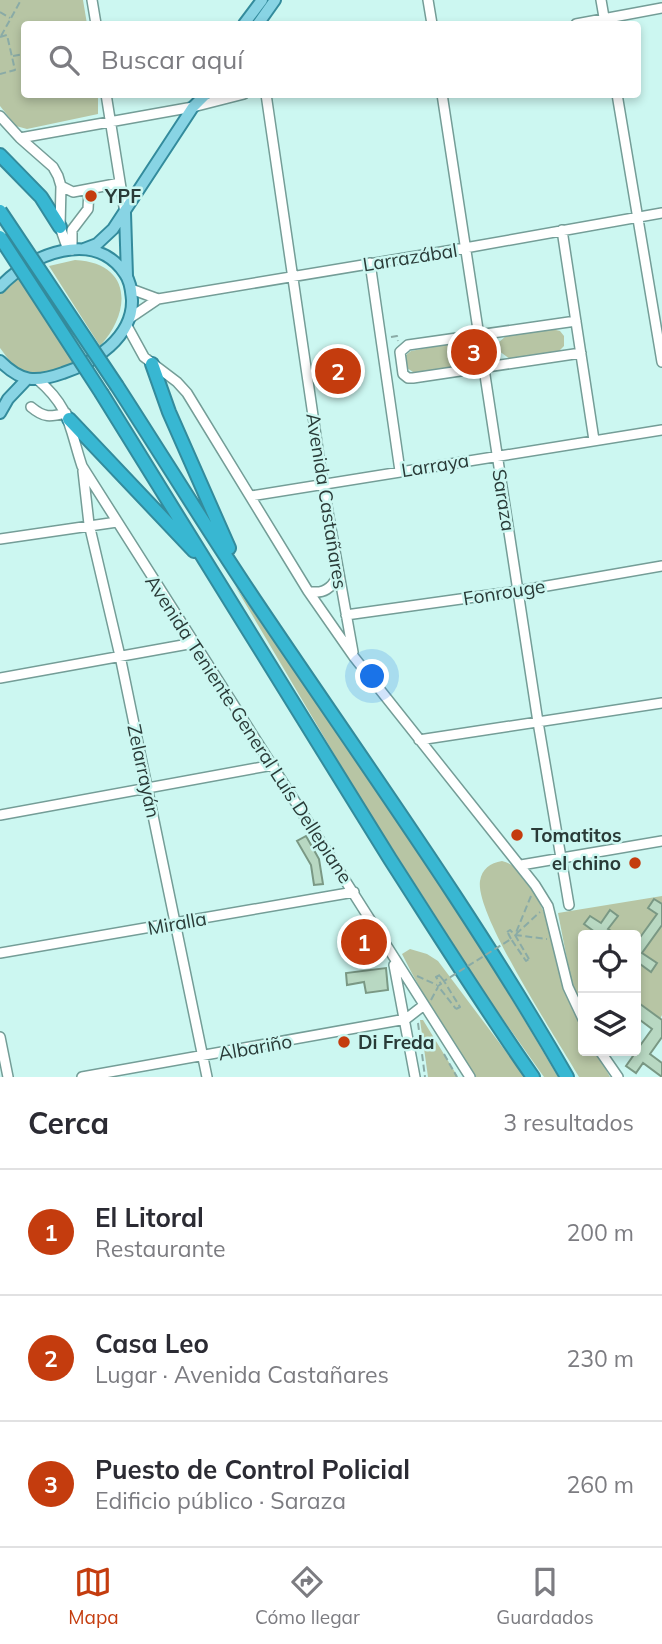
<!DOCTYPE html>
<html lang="es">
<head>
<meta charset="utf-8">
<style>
	:root { --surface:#fff; --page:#f2f2f3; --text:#2b2b33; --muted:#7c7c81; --line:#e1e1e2; --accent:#c43c0e }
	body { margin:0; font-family:Mulish,sans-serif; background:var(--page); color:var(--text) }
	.controls { position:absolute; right:21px; bottom:21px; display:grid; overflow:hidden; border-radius:7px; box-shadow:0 4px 10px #0003 }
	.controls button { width:63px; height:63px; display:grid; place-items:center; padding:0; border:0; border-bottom:2px solid var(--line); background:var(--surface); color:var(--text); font:35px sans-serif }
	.you { position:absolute; left:373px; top:677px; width:24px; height:24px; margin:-18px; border:5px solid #fff; border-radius:50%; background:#1a73e8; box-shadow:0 0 0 10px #1a73e833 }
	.badge { display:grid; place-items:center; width:46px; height:46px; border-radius:50%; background:var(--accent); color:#fff; font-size:23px; font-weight:700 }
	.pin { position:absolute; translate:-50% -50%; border:4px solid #fff; box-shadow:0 2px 7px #0006 }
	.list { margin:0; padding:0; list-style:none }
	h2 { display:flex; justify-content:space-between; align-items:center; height:91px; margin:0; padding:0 28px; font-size:30px }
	h2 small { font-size:23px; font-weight:400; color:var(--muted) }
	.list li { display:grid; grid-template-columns:46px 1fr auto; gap:21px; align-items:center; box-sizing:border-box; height:126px; padding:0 28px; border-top:2px solid var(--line) }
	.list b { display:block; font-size:26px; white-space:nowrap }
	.list p { margin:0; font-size:23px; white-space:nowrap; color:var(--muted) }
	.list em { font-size:23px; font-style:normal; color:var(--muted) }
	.icon { flex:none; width:38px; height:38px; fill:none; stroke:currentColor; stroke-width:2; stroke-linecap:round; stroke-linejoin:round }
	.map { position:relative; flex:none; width:662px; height:1077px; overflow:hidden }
	.search { position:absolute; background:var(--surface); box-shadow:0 4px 10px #0003; left:21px; right:21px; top:21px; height:77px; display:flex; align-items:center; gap:18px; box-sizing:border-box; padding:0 24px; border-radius:7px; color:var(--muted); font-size:26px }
	.sheet { height:469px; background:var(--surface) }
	nav { display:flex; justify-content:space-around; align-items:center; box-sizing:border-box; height:98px; border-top:2px solid var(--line); background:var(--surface); font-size:19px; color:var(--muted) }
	nav a { display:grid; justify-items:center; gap:4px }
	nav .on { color:var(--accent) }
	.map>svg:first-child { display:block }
	.green { fill:#b7c5a4 }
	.building { fill:#b8d8c2; stroke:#7a9884; stroke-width:2 }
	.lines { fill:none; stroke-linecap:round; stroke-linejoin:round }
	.minor-casing { stroke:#749d97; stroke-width:12 }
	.major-casing { stroke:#338b9c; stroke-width:14 }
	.highway-casing { stroke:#338b9c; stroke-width:16 }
	.path { stroke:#8aaba6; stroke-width:2; stroke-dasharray:7 3.5; stroke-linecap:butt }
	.minor { stroke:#fff; stroke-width:9 }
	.major { stroke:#88d4e4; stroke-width:10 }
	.highway { stroke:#38b7d2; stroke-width:12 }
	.highway-bridge-casing { stroke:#338b9c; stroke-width:16; stroke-linecap:butt }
	.path-bridge { stroke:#8aaba6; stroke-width:2; stroke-dasharray:7 3.5; stroke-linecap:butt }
	.highway-bridge { stroke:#38b7d2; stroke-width:12 }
	.poi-dot { fill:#c43c0e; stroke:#ccf7f1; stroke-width:2.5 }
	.labels { text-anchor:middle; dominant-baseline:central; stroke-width:5; stroke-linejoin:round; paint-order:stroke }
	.poi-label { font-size:19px; font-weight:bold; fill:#293a37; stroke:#ccf7f1; text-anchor:start }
	.street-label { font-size:19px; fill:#293a37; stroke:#ccf7f1 }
</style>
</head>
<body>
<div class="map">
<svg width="662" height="1077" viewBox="0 0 662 1077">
	<rect width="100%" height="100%" fill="#ccf7f1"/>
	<path class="green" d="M0 0H83L87 24H24V94L98 95V114L27 129 16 126 0 106Z
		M75 260C132 263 132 311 100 346L49 266Z
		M18 276 75 364 41 374 26 373 12 364 0 348V292Z
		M552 329 560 331 564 336V346L559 351 510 359 499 351V342L506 336Z
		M452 343 463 353V361L456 368 416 374 407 368 406 355 411 351Z
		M235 586C350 745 459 907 558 1077H544L490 1001 360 798Z
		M502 861C539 868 562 966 572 998 575 1007 580 1015 582 1023 585 1031 583 1042 583 1051H596L610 1077H579C559 1042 475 915 480 881 482 869 490 863 502 861Z
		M662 896V904L654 899 648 908 657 914 636 943V935H618L608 929 610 911 601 923 590 916 584 924 595 932 592 935H583V1003L572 985 558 913Z
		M662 925V1015L660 1019 636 1001V961L651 972 656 963 642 953Z
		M410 949 427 954 438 961 525 1077H476C450 1037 423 997 402 954Z
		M420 1020H423L458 1077H428Z"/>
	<path class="building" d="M351 362 353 374 324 379 322 367Z
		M306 836 319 859 323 884 314 885 311 865 297 841Z
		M654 899 662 904V925L642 953 657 963 651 972 636 961V943L657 914 648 908Z
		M610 910 618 916 608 929 618 935H592L595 932 584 924 590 916 601 923Z
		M386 968 388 990 366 993 364 982 347 985 346 973Z
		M636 1001 662 1020V1037L650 1054 662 1063V1077L643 1063 636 1073 626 1066 633 1056 626 1051H636V1044L639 1047 652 1029 636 1017Z"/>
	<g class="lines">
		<defs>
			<path id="minor" d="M92 0 96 24
				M428 0 432 24
				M601 0 605 23
				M576 24 662 8
				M106 94 125 213
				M266 94 323 484 353 652
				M442 94 538 722 569 905
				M617 94 662 362
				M0 116 20 138 53 167 58 176 61 186 60 227 68 250
				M20 138 193 107 244 94
				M61 186 73 192 120 183
				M562 230 594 440
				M72 250V230L88 209 89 189
				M370 263 400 471
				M131 289 158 299
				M130 318 158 299 465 248 662 213
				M576 321 408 345 400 352 403 374 408 378H413L581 353
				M127 326 144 357 177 382 187 393 308 591 354 657 535 885 548 906 568 987 583 1019
				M37 379C71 408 69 427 82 466L470 1077
				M31 407C44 418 50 417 66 413
				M83 471 89 524 120 656 207 1077
				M251 496 662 430
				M0 539 117 522
				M308 591C323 595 333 588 338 574
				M346 615 518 591 662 566
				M0 678 194 643
				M419 740 662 703
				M0 815 273 765
				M521 865 662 841
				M0 953 354 892
				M394 965 415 1077
				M0 1037 8 1077
				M600 1051 618 1077
				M82 1077 406 1019 424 1005"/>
			<path id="major" d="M244 24 262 0
				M258 24 275 0
				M125 213 127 276
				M84 249 97 244 113 229 193 107 206 94
				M0 287C30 254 95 228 125 274 131 282 131 291 132 300 133 337 94 363 63 373 35 383 21 382 0 361
				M0 413 8 399 27 379"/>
			<path id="highway" d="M0 155 41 197 60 227
				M152 364 169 412 229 548
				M117 386C163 457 207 529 254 599 360 757 472 912 567 1077
				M102 394C199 548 293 705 390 859 437 932 483 1006 533 1077
				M69 419 194 551"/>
		</defs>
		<use href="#minor" class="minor-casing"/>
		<use href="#major" class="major-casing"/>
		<use href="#highway" class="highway-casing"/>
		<path class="path" d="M0 12 10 18
			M1 36 21 0
			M0 37 7 35 15 70 0 74
			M13 56 24 54
			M391 337 397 336 398 341
			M531 896 515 935 547 939
			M507 932 510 930 515 935 529 959
			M508 933 511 939
			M516 934 540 912
			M440 975 436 977 441 984 438 986 456 1009
			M417 976 437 985
			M440 976 444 981
			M431 1000 438 987
			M418 1023 425 1077
			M444 1054 457 1077"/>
		<use href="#minor" class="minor"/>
		<use href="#major" class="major"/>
		<use href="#highway" class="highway"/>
		<defs>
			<path id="highway-bridge" d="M0 211 117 386
				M0 237 102 394"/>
		</defs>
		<use href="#highway-bridge" class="highway-bridge-casing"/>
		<path class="path-bridge" d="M456 1009 460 1007 444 981 511 939 526 961 529 959"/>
		<use href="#highway-bridge" class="highway-bridge"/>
	</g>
	<g class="poi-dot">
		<circle cx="91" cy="196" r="7"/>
		<circle cx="517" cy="835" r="7"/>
		<circle cx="635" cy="863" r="7"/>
		<circle cx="344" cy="1042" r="7"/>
	</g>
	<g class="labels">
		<g class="poi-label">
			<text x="105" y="196">YPF</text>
			<text x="531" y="835">Tomatitos</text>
			<text x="621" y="863" text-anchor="end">el chino</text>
			<text x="358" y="1042">Di Freda</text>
		</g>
		<g class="street-label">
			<text transform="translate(410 257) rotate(-9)">Larrazábal</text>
			<text transform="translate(435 465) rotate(-9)">Larraya</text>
			<text transform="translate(504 500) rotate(81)">Saraza</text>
			<text transform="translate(327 501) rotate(81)">Avenida Castañares</text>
			<text transform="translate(504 592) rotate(-9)">Fonrouge</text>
			<text transform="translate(249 729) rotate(57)">Avenida Teniente General Luís Dellepiane</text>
			<text transform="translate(144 771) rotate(78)">Zelarrayán</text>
			<text transform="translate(177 923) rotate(-10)">Miralla</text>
			<text transform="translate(255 1047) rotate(-10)">Albariño</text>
		</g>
	</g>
</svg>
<div class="controls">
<button><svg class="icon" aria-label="locate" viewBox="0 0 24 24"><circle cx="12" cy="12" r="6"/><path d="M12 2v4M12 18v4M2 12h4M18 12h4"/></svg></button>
<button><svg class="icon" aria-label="layers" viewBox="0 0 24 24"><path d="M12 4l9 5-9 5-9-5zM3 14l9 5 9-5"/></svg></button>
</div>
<div class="you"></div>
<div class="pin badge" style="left:364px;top:942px">1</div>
<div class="pin badge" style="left:338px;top:371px">2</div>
<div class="pin badge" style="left:474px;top:352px">3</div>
<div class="search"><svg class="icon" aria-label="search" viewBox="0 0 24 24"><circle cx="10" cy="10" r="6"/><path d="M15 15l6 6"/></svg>Buscar aquí</div>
</div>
<section class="sheet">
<h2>Cerca<small>3 resultados</small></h2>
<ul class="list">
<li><span class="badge">1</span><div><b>El Litoral</b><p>Restaurante</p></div><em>200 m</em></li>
<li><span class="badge">2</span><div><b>Casa Leo</b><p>Lugar · Avenida Castañares</p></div><em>230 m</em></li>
<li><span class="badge">3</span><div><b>Puesto de Control Policial</b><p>Edificio público · Saraza</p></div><em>260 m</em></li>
</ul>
</section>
<nav>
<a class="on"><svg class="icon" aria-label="map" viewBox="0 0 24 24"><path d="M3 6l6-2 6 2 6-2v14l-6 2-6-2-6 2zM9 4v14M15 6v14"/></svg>Mapa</a>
<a><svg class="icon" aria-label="directions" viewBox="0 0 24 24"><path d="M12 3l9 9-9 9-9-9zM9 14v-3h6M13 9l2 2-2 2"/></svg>Cómo llegar</a>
<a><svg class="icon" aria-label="saved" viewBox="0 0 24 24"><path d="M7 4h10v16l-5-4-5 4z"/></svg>Guardados</a>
</nav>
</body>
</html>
